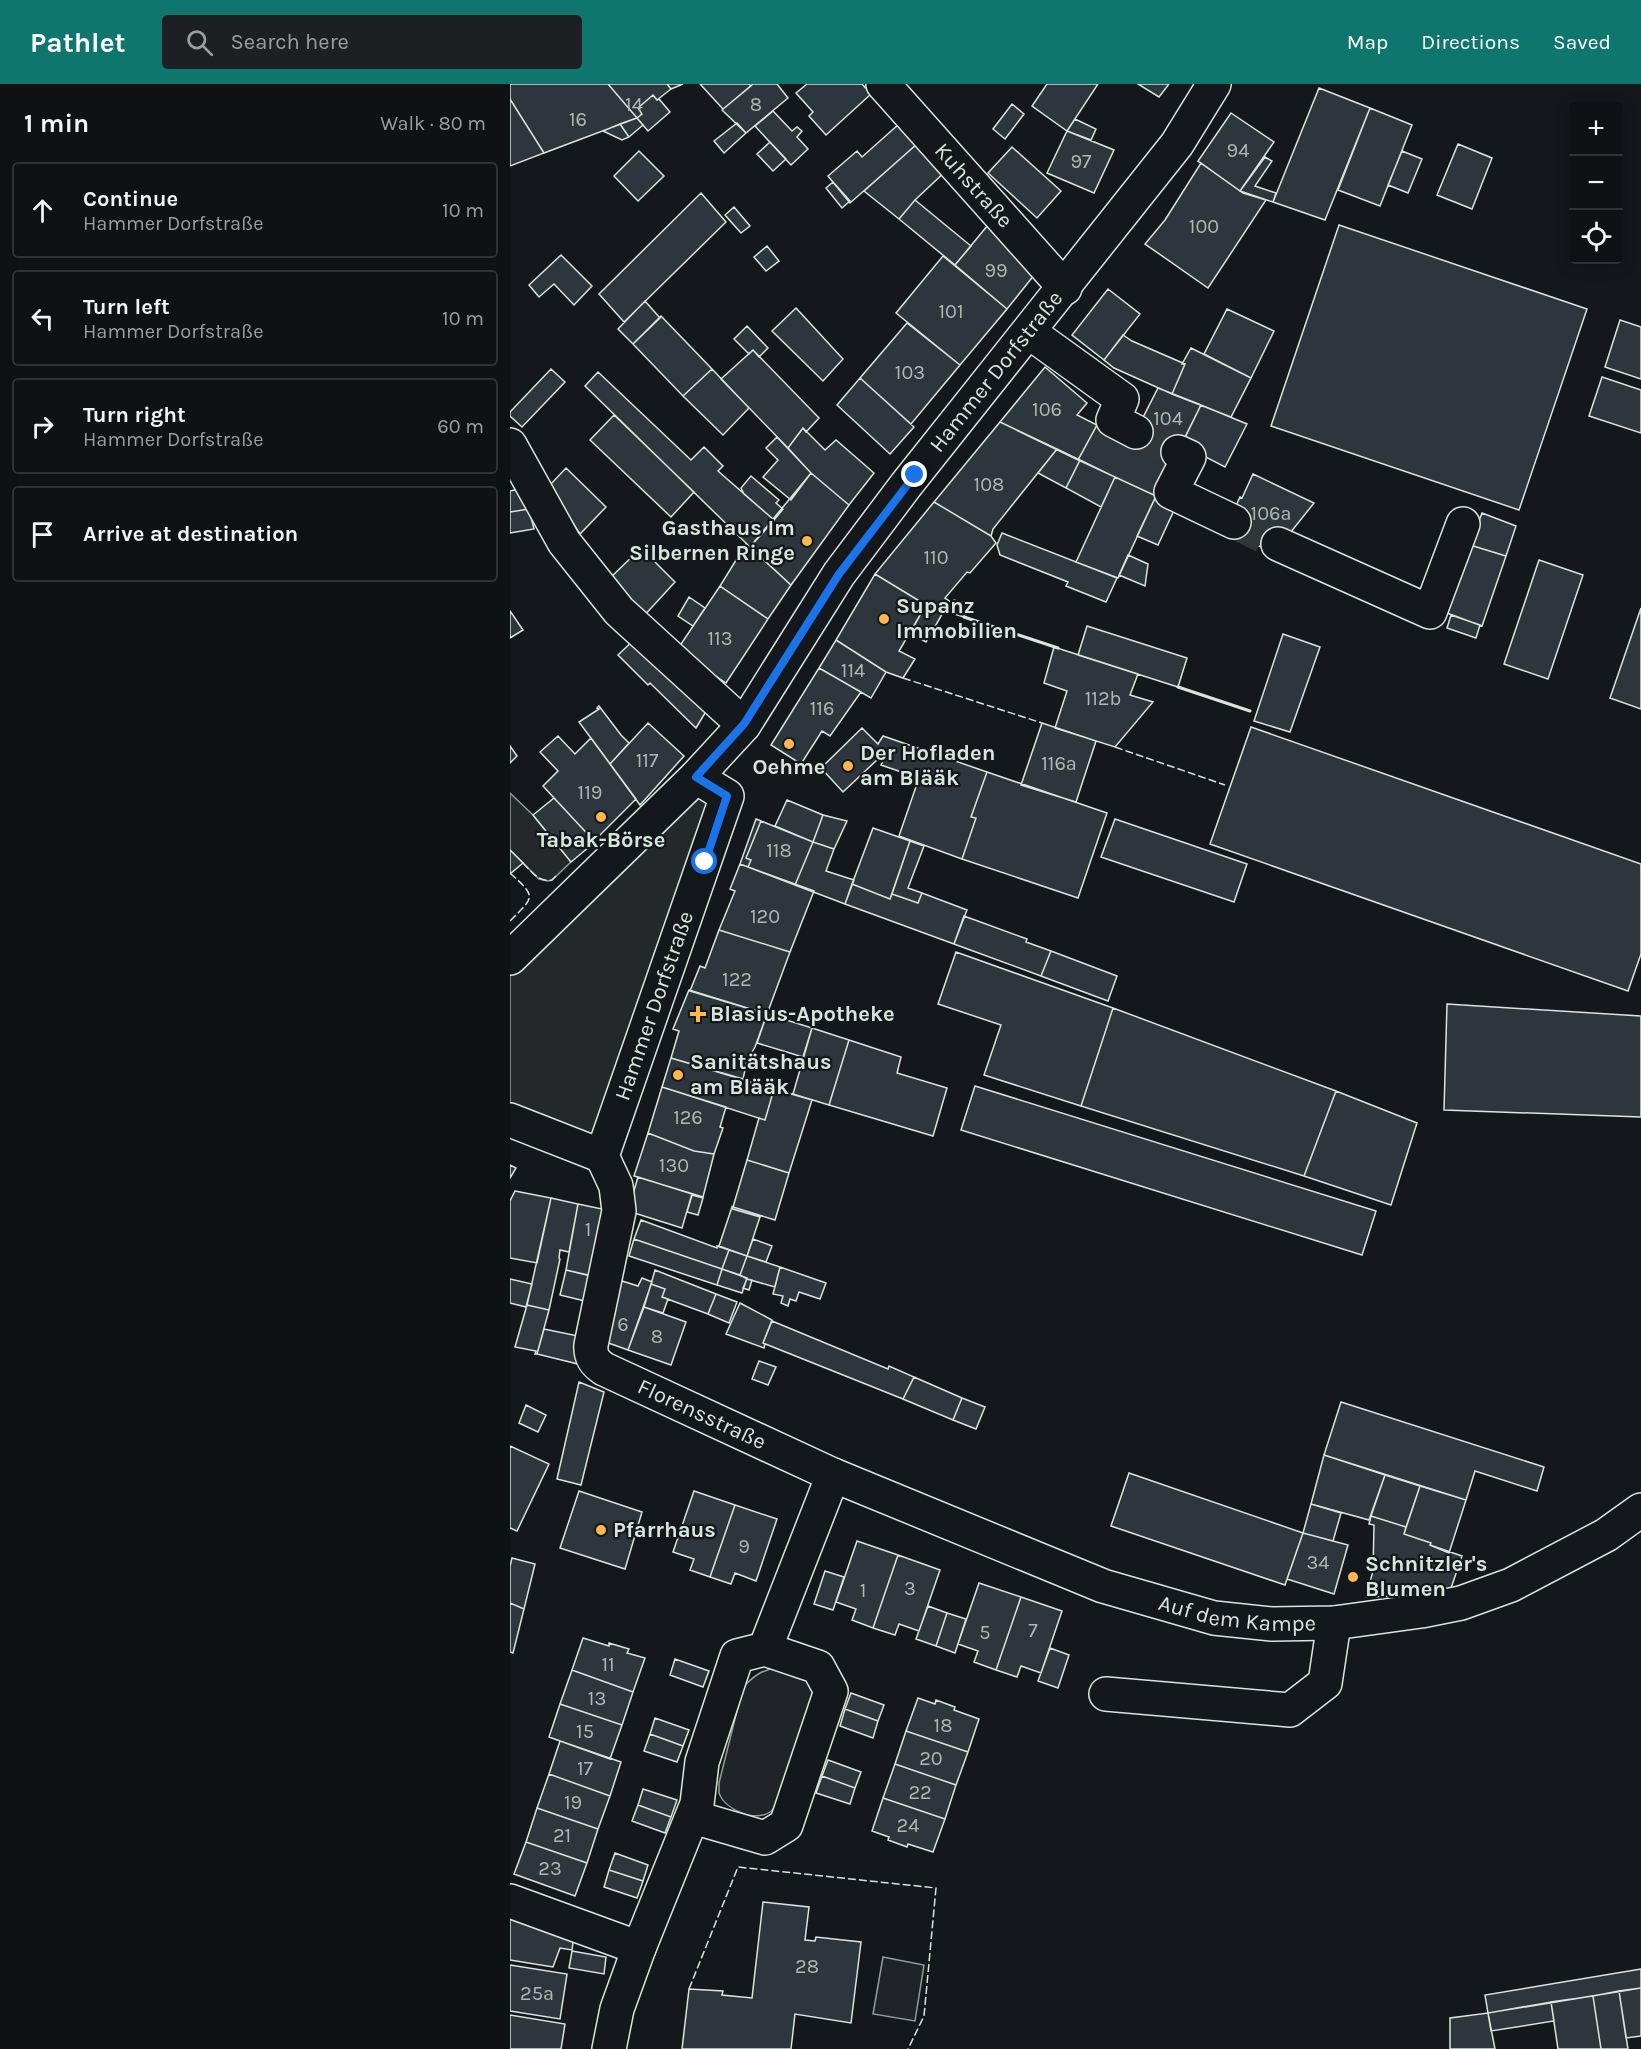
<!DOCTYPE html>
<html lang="en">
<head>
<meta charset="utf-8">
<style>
	:root { --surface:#0f1215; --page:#1d2022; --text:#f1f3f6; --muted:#9b9ea0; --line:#2f3234; --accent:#0f766e }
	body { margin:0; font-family:Karla,sans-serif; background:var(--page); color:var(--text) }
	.controls { position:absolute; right:18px; top:18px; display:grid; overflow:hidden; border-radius:6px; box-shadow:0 3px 15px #0003 }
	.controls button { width:54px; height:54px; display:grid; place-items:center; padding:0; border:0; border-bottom:2px solid var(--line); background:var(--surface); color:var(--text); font:30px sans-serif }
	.stop { position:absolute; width:18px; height:18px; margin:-14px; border:4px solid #1a73e8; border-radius:50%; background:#fff }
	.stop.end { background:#1a73e8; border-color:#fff; box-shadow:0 2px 6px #0008 }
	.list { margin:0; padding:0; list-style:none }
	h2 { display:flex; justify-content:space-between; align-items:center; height:78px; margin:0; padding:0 24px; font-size:26px }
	h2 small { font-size:20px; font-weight:400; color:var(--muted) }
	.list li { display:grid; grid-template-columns:39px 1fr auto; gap:18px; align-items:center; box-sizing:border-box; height:96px; margin:0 12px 12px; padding:0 12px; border:2px solid var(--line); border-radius:6px }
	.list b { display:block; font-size:22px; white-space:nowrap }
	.list p { margin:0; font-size:20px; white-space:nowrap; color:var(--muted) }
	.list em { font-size:20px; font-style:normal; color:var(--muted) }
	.icon { flex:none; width:33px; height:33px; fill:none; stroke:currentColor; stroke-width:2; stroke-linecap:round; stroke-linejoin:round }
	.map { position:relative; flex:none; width:1131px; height:1965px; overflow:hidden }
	header { display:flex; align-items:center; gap:36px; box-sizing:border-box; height:84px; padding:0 30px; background:var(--accent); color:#fff }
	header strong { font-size:28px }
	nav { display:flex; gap:33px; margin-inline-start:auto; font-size:21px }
	.search { width:420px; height:54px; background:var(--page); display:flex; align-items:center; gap:15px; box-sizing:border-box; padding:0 21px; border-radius:6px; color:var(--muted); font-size:22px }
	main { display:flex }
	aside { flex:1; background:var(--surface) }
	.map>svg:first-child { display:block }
	.green { fill:#202428; stroke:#939e99; stroke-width:1.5 }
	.parking { fill:#24282b; stroke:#939e99; stroke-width:1.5 }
	.building { fill:#2c363c; stroke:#d8e6dc; stroke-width:1.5 }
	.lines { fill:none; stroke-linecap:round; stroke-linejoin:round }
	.minor-tunnel { stroke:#313739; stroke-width:33; stroke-dasharray:33 16; stroke-linecap:butt }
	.minor-casing { stroke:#d8e6dc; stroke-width:36 }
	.minor { stroke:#14181c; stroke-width:33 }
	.fence { stroke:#d8e6dc; stroke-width:1.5; stroke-dasharray:8 3; stroke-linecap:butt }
	.wall { stroke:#d8e6dc; stroke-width:3 }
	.route { stroke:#1a73e8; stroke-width:8 }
	.poi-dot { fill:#ffb74d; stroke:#14181c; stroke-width:2 }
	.labels { text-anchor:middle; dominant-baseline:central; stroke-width:4.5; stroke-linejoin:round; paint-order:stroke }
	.number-label { font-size:20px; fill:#adbab4 }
	.street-label { font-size:22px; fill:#d8e6dc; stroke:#14181c }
	.poi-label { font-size:22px; font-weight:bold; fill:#d8e6dc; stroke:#14181c; text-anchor:start }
</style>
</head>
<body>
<header>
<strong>Pathlet</strong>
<div class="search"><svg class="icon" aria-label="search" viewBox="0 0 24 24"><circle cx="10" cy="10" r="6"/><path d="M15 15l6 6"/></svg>Search here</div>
<nav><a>Map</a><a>Directions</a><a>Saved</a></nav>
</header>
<main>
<aside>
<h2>1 min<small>Walk · 80 m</small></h2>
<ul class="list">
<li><svg class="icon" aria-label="ahead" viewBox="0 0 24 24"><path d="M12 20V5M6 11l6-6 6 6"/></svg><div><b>Continue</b><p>Hammer Dorfstraße</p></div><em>10 m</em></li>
<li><svg class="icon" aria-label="left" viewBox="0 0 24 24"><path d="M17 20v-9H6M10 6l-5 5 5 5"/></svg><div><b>Turn left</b><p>Hammer Dorfstraße</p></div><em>10 m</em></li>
<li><svg class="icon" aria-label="right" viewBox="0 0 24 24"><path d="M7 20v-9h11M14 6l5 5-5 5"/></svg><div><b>Turn right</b><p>Hammer Dorfstraße</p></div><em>60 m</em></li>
<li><svg class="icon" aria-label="arrive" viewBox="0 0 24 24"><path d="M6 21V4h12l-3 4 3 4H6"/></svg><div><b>Arrive at destination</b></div></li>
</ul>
</aside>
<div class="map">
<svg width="1131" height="1965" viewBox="0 0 1131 1965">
	<rect width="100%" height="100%" fill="#14181c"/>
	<path class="green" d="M266 1584 295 1593 303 1610 269 1717C266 1721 263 1726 260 1728 245 1738 215 1726 209 1709 209 1708 209 1701 209 1699L233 1603C243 1593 251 1586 266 1584Z
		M373 1873 414 1881 405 1937 363 1930Z"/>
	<path class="parking" d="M186 693 217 712 92 1072 0 1036V874Z
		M0 709 23 731 61 778 42 796 38 797 29 795 0 766Z"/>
	<path class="building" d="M0 0H98L127 34 34 69 0 15Z
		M98 0H157L161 5 147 16 143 11 128 24 132 30 127 34Z
		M157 0H173L161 5Z
		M190 0H239L241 2 213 25Z
		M243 0H267L278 14 236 49 212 26Z
		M297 0H352L361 10 316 51 299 32 303 28 286 9Z
		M537 0H588L557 47 522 22Z
		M628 0H659L649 13Z
		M809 4 860 24 815 136 763 118Z
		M143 11 147 16 149 15 160 28 138 47 127 34 132 30 128 24Z
		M0 15 34 69 0 82Z
		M502 20 514 30 495 55 483 45Z
		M860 24 902 41 870 122 828 106Z
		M263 27 282 47 287 43 292 47 287 53 298 65 281 81 245 42Z
		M721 29 764 58 730 107 688 77Z
		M127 34 133 41 119 53 110 40Z
		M565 35 586 45 581 56 557 47Z
		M227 39 236 49 214 69 204 57Z
		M110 40 119 53 112 56 93 47Z
		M389 40 407 60 340 119 318 92 347 67 352 73Z
		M557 47 604 66 584 109 537 89Z
		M260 58 276 75 263 87 247 70Z
		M407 60 439 84 405 116 389 135 354 107Z
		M948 60 982 74 962 125 927 111Z
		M502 63 551 107 527 134 478 89Z
		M129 67 154 92 128 117 104 92Z
		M892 67 912 75 898 109 878 101Z
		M755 73 762 77 745 102 766 109 763 118 730 107Z
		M691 79 733 109 756 116 698 204 635 160 655 136Z
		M323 98 340 117 332 124 316 104Z
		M191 109 216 138 114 238 89 210Z
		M405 116 461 162 445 181 389 135Z
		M224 123 240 142 231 149 215 131Z
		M478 141 525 190 497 225 445 181Z
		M829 141 1077 225 1009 426 761 342Z
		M257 162 269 177 256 187 244 173Z
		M51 171 82 202 64 221 44 200 29 213 19 201Z
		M433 172 497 225 450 281 386 229Z
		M598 205 630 230 594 276 562 251Z
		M135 217 150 234 123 260 108 245Z
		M286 224 333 275 313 297 262 247Z
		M717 225 764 247 741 294 694 270Z
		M151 232 202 285 173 312 123 260Z
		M1110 236 1131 243V295L1095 283Z
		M397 239 450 281 401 340 350 294Z
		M237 242 258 264 249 273 243 266 239 270 224 255Z
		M613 251 622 257 675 280 662 310 604 284 594 276Z
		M681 264 741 294 721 333 662 310 675 280H672Z
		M243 266 309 334 296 348 293 344 278 364 211 295Z
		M535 283 577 319 567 331 587 341 568 376 490 338Z
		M41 285 55 298 12 343 0 332V328Z
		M202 285 239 324 213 351 173 312Z
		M88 288 181 376 194 363 213 382 208 387 264 436 240 463 75 302Z
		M1092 293 1131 306V349L1079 332Z
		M350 294 404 343 380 370 327 321Z
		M648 304 691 321 663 378 621 357Z
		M691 321 737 340 715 383 686 368 674 355Z
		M104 331 184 408 161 433 80 356Z
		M490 338 547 365 483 445 481 452 424 418Z
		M587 341 663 378 646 412 568 376Z
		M293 344 315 366 326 356 364 389 339 421 301 389 278 364Z
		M267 353 301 389 281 416 253 393 268 376 256 364Z
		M547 365 570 376 556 404 528 389Z
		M570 376 605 393 591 423 556 404Z
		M56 384 96 423 70 450 39 402Z
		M301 389 339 421 281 501 240 463Z
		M743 390 804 419 764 469 720 448 723 428 730 413 732 414Z
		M241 392 269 416 266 419 273 425 264 436 234 410 231 404Z
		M605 393 646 412 608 494 566 478Z
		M14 404 19 425 0 428V407Z
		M646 412 666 422 648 461 627 452Z
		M424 418 481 452 486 459 460 489 457 488 435 514 441 518 444 516 458 520 454 533 416 521 365 490Z
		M19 425 24 445 0 449V428Z
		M972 429 1006 442 996 472 960 461Z
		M492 449 607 494 596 518 556 502 558 498 490 471 487 461Z
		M236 460 281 501 258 535 210 502Z
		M960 461 996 472 972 542 937 529Z
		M131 464 165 498 132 534 97 497Z
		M618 471 638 480 635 502 609 491Z
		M1029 476 1073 491 1038 595 994 580Z
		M365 490 416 521 389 567 405 575 393 594 376 588 326 556Z
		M210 502 258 535 216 599 167 566Z
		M179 513 195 524 183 542 168 532Z
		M416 521 434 527 416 558 400 549Z
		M1131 524V625L1100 614Z
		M0 527 13 546 0 554Z
		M941 531 970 541 966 554 937 544Z
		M577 542 677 574 668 603 568 571Z
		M773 550 810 563 780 648 744 637Z
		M126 554 198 624 186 644 140 599 138 601 108 571Z
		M326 556 376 588 361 614 309 584Z
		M544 563 628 590 620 611 643 618 605 663 545 644 557 607 534 599Z
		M309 584 351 608 320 652 312 647 291 680 261 661Z
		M89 622 111 651 119 659 100 680 69 638 89 625 87 624Z
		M138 639 174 672 130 721 100 680Z
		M532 639 586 657 566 718 511 701Z
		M741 643 1131 780V870L1118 907 700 760Z
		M352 644 368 660 373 652 477 688 461 733 466 734 452 775 389 752 409 694 371 681 373 677 368 675 333 708 311 684Z
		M48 652 65 670 81 654 126 715 84 757 33 702 48 687 30 668Z
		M0 662 7 672 0 679Z
		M477 688 597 729 568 814 452 775 466 734 461 733Z
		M44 714 85 758 61 778 23 731Z
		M277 716 313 731 303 758 265 742Z
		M313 731 337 737 324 765 303 758Z
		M246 735 251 737 236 774 241 776 238 783 230 780Z
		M605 735 737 780 724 818 591 773Z
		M251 737 303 758 285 801 238 783 241 776 236 774Z
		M363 744 400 757 380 815 342 800Z
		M400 757 414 762 398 804 412 809 408 819 382 810Z
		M303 758 324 765 316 787 344 796 335 820 285 801Z
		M0 766 13 779 0 790Z
		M230 780 304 807 280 868 209 846 225 807 220 805Z
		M342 800 380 815 382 810 408 819 412 809 457 826 444 860 335 820Z
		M454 832 517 855 516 858 541 867 531 892 444 860Z
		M209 846 280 868 257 930 180 907 190 882 195 884Z
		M541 867 607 892 598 917 531 892Z
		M446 868 603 924 571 1022 474 991 491 941 428 920Z
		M179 906 257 930 245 963 237 977 233 995 161 974 169 947 163 945Z
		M937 920 1131 932V1033L934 1026Z
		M603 924 826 1007 794 1092 571 1022Z
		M257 930 302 944 293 973 247 959Z
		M302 944 339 956 319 1021 283 1010Z
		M339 956 391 973 387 989 437 1004 423 1052 319 1021Z
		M161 974 264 1005 255 1036 152 1003Z
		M465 1002 866 1127 852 1171 451 1046Z
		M152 1003 216 1023 210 1043 213 1044 204 1070 184 1067 138 1049Z
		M264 1005 302 1016 279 1089 237 1076 249 1034 255 1036Z
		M826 1007 907 1039 881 1121 794 1092Z
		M138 1049 184 1067 204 1070 193 1113 124 1092Z
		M237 1076 279 1089 265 1136 223 1123Z
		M0 1081 6 1084 0 1094Z
		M128 1093 182 1110 172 1144 118 1127Z
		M5 1107 41 1114 27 1179 0 1174V1117Z
		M182 1111 193 1114 188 1131 177 1128Z
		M41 1114 68 1120 59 1168 50 1166 49 1174 50 1175 39 1226 17 1221Z
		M68 1120 97 1126 87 1193 56 1186Z
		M222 1123 223 1125 250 1133 237 1172 209 1162Z
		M131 1136 207 1164V1162L219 1166 212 1185 124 1155Z
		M124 1155 212 1185 207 1201 119 1172Z
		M243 1155 262 1162 256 1178 237 1172Z
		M219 1166 237 1172 230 1191 212 1185Z
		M237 1172 270 1183 265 1203 237 1195 230 1191Z
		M270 1183 316 1199 310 1215 289 1208 286 1217 280 1215 278 1222 271 1219 273 1212 263 1210Z
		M212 1185 237 1194 232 1209 207 1201Z
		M56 1186 85 1193 79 1218 50 1211Z
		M145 1186 206 1210 198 1230 152 1213 155 1205 141 1200Z
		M132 1194 142 1198 118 1266 93 1257 112 1197 128 1202Z
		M0 1195 22 1200 16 1223 0 1219Z
		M237 1195 242 1196 239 1206 233 1204Z
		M141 1200 155 1205 152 1213 158 1215 153 1229 134 1223Z
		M206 1210 227 1218 219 1239 198 1230Z
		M230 1219 262 1236 253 1259 255 1260 254 1264 216 1250Z
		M17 1221 39 1226 27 1270H25L26 1267 5 1263Z
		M134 1223 176 1238 161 1281 118 1266Z
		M262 1237 378 1285 379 1282 404 1293 393 1315 253 1259Z
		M34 1245 73 1253 68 1280 27 1270Z
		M249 1277 266 1283 258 1301 242 1295Z
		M404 1293 452 1314 443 1336 393 1315Z
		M69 1298 94 1308 71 1401 47 1395Z
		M452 1314 475 1323 466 1345 443 1336Z
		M831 1318 1034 1383 1027 1407 965 1387 956 1416 814 1371Z
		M16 1321 36 1331 28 1348 9 1339Z
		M0 1362 39 1380 7 1447 0 1444Z
		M814 1371 875 1391 859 1436 801 1420Z
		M619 1389 793 1449 775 1501 601 1442Z
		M875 1391 910 1402 896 1443 861 1432Z
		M910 1402 956 1416 939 1469 920 1461 921 1459 894 1450Z
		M69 1407 132 1428 115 1485 50 1464Z
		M184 1407 225 1421 200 1493 180 1486 184 1475 163 1468Z
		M801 1420 831 1429 823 1457 793 1449Z
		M225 1421 267 1435 246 1497 225 1489 221 1500 200 1493Z
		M861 1432 896 1443 894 1450 921 1459 920 1461 952 1472 939 1510 856 1513 863 1487 864 1441 859 1440Z
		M793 1449 838 1461 824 1510 777 1495Z
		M347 1457 388 1471 363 1544 342 1536 346 1525 326 1518Z
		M388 1471 430 1486 409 1547 389 1540 385 1551 363 1544Z
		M2 1474 25 1480 14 1525 0 1519V1482Z
		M315 1487 334 1493 323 1526 304 1520Z
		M469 1499 511 1513 486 1586 464 1578 468 1567 448 1560Z
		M511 1513 552 1527 531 1589 511 1582 507 1593 486 1586Z
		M0 1519 14 1525 3 1569 0 1568Z
		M418 1522 437 1529 426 1562 406 1555Z
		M437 1529 456 1535 445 1569 426 1562Z
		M73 1554 99 1562V1559L119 1565 117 1569 135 1574 123 1608 62 1586Z
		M540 1564 559 1571 548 1604 528 1597Z
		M165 1575 199 1587 193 1603 160 1591Z
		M62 1586 123 1608 112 1641 50 1620Z
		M341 1609 374 1621 368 1637 335 1625Z
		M408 1614 425 1620 426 1616 445 1623 444 1626 469 1635 458 1668 396 1647Z
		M50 1620 112 1641 100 1675 39 1653Z
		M335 1625 368 1637 363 1654 330 1642Z
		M145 1634 179 1646 173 1662 140 1650Z
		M396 1647 458 1668 446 1701 385 1680Z
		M140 1650 173 1662 167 1678 134 1667Z
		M50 1657 111 1678 100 1712 39 1690Z
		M318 1676 351 1688 345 1704 312 1692Z
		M385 1680 446 1701 435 1735 373 1714Z
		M39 1690 100 1712 88 1745 27 1724Z
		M312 1692 345 1704 340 1720 306 1709Z
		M133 1705 167 1716 161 1733 128 1721Z
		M373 1714 435 1735 423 1768 398 1760 397 1763 378 1756 379 1753 362 1747Z
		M128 1721 161 1733 155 1749 122 1737Z
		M27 1724 88 1745 77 1779 16 1758Z
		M16 1758 77 1779 65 1812 4 1790Z
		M105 1769 138 1781 133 1797 99 1786Z
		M99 1786 133 1797 127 1814 94 1803Z
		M253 1818 299 1823 295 1856 305 1857 306 1853 351 1858 341 1939 285 1930 281 1965H172L179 1905 213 1907 212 1911 242 1914Z
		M0 1827 64 1852 62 1866 50 1864 43 1883 0 1876Z
		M62 1867 96 1873 94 1890 59 1884Z
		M0 1881 57 1890 50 1935 0 1927Z
		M1131 1885V1904L978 1929 975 1911Z
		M1131 1904V1952L1116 1954 1109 1907Z
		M1109 1907 1118 1965H1091L1083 1912Z
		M1083 1912 1091 1965H1048L1041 1918Z
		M1041 1918 1044 1937 981 1947 978 1929Z
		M978 1929 985 1965H940V1934Z
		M0 1931 55 1940 51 1965H0Z"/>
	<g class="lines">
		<path class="minor-tunnel" d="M626 348 668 368
			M724 438 768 460"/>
		<defs>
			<g id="minor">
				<path id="s1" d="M373 0 555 204"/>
				<path d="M519 248 612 315 603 336 626 348"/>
				<path d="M0 361 54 458 109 527 234 641"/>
				<path d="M668 368 679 373 661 408 724 438"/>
				<path d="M768 460 920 528 953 440"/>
				<path id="s2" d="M0 874 186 693 234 641 329 490 396 401 667 60 704 0"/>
				<path d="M0 1036 92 1072"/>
				<path id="s3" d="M92 1072 106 1102 109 1127 81 1261C80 1273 85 1279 94 1285L323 1391 255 1565 227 1572 192 1678 187 1720 129 1864 107 1925 99 1965"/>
				<path id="s4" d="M92 1072 217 712 186 693"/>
				<path id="s5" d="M323 1391 593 1502 704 1534 762 1540 824 1539 911 1527 951 1519 1001 1501 1096 1451 1131 1426"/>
				<path d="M596 1610 780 1626 815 1599 824 1539"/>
				<path d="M183 1733 255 1754 276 1741 321 1607 308 1583 255 1565"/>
				<path d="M0 1817 129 1864"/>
			</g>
		</defs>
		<use href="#minor" class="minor-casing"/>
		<use href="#minor" class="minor"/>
		<path class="fence" d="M393 594 532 639
			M605 663 715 701
			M13 779C21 787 29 799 42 796L48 790
			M0 837C24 813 27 813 1 790
			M179 1905 228 1783 426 1804 414 1932 398 1965"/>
		<path class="wall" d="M454 533 548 564
			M668 603 740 627"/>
	</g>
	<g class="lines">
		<path class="route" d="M195 778 217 712 186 693 234 640 329 490 405 391"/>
	</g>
	<g class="poi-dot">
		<circle cx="297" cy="457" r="6"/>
		<circle cx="374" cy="535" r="6"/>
		<circle cx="279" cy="660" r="6"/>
		<circle cx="338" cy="682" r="6"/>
		<circle cx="91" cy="733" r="6"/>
		<path d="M185 921h6v6h6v6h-6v6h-6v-6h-6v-6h6z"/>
		<circle cx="168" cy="991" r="6"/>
		<circle cx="91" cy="1446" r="6"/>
		<circle cx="843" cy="1493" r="6"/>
	</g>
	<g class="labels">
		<g class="number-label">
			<text x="124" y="20">14</text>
			<text x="246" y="20">8</text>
			<text x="68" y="35">16</text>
			<text x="728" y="66">94</text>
			<text x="571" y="77">97</text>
			<text x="694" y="142">100</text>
			<text x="486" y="186">99</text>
			<text x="441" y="227">101</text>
			<text x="400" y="288">103</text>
			<text x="537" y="325">106</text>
			<text x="658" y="334">104</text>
			<text x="479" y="400">108</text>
			<text x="761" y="429">106a</text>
			<text x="426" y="473">110</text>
			<text x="210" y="554">113</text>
			<text x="343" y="586">114</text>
			<text x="593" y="614">112b</text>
			<text x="312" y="624">116</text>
			<text x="137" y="676">117</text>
			<text x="549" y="679">116a</text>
			<text x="80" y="708">119</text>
			<text x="269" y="766">118</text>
			<text x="255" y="832">120</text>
			<text x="227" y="895">122</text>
			<text x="178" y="1033">126</text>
			<text x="164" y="1081">130</text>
			<text x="78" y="1145">1</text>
			<text x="113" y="1240">6</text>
			<text x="147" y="1252">8</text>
			<text x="234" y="1462">9</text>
			<text x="808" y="1478">34</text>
			<text x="400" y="1504">3</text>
			<text x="353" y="1506">1</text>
			<text x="523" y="1546">7</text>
			<text x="475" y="1548">5</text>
			<text x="98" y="1580">11</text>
			<text x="87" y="1614">13</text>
			<text x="433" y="1641">18</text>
			<text x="75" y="1647">15</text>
			<text x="421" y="1674">20</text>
			<text x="75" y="1684">17</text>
			<text x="410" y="1708">22</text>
			<text x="63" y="1718">19</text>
			<text x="398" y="1741">24</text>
			<text x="52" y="1751">21</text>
			<text x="40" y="1784">23</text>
			<text x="297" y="1882">28</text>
			<text x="27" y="1909">25a</text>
		</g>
		<g class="street-label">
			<text stroke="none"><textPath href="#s1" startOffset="136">Kuhstraße</textPath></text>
			<text stroke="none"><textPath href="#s2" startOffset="765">Hammer Dorfstraße</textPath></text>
			<text stroke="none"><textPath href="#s4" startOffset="159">Hammer Dorfstraße</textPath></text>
			<text stroke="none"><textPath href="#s3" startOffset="332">Florensstraße</textPath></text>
			<text stroke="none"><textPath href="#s5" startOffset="430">Auf dem Kampe</textPath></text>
		</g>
		<g class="poi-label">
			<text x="285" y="444" text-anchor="end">Gasthaus Im<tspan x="285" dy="25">Silbernen Ringe</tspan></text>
			<text x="386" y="522">Supanz<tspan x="386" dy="25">Immobilien</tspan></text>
			<text x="350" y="669">Der Hofladen<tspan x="350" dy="25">am Blääk</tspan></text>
			<text x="279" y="683" text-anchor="middle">Oehme</text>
			<text x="91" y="756" text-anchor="middle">Tabak-Börse</text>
			<text x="200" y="930">Blasius-Apotheke</text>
			<text x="180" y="978">Sanitätshaus<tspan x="180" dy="25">am Blääk</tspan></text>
			<text x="103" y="1446">Pfarrhaus</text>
			<text x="855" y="1480">Schnitzler's<tspan x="855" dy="25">Blumen</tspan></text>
		</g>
	</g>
</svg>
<div class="controls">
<button>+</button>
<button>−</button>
<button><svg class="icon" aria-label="locate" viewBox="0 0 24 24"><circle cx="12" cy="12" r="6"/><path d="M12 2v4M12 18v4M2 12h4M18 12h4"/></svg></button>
</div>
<div class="stop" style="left:195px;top:778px"></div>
<div class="stop end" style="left:405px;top:391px"></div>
</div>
</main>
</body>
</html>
